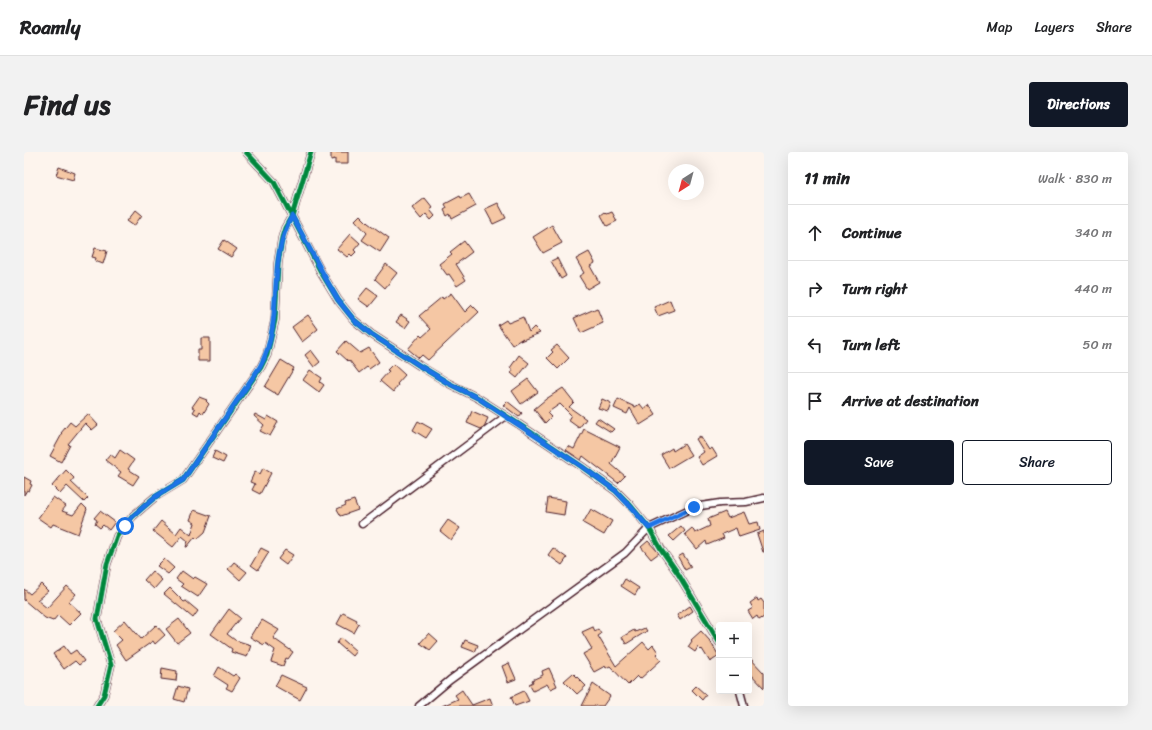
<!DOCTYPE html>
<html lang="en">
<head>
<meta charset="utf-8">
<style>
	:root { --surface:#fff; --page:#f2f2f2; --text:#202124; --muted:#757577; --line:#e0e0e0; --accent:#111827 }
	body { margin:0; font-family:Sriracha,sans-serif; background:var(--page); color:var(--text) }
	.controls { position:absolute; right:12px; bottom:12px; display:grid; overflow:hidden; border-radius:4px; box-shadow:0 4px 16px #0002 }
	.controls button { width:36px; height:36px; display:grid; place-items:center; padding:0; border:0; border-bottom:1px solid var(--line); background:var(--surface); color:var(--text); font:20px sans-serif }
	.compass { position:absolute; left:644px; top:12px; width:36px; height:36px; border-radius:50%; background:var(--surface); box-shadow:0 4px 16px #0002; rotate:216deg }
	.stop { position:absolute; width:12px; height:12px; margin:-9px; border:3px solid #1a73e8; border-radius:50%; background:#fff }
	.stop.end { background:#1a73e8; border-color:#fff; box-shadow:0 1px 4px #0008 }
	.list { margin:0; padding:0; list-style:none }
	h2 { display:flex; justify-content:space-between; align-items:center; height:52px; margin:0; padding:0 16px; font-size:17px }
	h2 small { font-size:13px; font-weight:400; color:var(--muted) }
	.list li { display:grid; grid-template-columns:26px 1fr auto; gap:12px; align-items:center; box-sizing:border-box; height:56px; padding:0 16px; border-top:1px solid var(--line) }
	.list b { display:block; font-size:15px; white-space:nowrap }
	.list em { font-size:13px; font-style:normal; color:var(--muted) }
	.actions { display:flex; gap:8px; padding:12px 16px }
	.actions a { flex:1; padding:9px 0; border:1px solid var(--accent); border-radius:4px; text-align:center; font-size:14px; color:var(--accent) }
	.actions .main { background:var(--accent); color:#fff }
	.icon { flex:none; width:22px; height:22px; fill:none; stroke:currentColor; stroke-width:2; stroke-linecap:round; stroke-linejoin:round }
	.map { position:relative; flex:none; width:740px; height:554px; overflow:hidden; border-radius:4px }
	header { display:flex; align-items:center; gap:24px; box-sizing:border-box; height:56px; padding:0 20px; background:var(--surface); border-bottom:1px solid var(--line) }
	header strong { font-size:19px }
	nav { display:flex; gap:22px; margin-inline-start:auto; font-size:14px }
	.intro { display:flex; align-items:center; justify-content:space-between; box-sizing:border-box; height:96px; padding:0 24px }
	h1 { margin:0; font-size:28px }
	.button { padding:10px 18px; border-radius:4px; background:var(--accent); color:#fff; font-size:14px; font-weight:700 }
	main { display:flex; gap:24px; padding:0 24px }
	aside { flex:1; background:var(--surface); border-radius:4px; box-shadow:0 4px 16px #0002 }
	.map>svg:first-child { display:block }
	.building { fill:#f5c7a4; stroke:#4a1f2b }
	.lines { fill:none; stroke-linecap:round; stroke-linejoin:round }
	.street-casing { stroke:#4a1f2b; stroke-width:9 }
	.street { stroke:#fff; stroke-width:6 }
	.cycleway-casing { stroke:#fff; stroke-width:8 }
	.cycleway { stroke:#00873e; stroke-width:5 }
	.route { stroke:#1a73e8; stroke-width:5 }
</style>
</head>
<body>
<header>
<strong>Roamly</strong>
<nav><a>Map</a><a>Layers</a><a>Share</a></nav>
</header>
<div class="intro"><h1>Find us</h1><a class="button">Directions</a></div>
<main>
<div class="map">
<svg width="740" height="554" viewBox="0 0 740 554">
	<rect width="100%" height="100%" fill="#fdf4ed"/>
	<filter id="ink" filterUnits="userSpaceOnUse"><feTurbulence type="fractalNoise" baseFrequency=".025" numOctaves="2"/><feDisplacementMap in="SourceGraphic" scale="8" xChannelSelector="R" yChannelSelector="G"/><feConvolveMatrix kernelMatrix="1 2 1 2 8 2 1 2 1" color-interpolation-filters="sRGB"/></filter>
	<g filter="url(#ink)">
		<path class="building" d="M307 0H324V12H311V7L307 8Z
			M35 15 51 21 49 28 32 23Z
			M445 42 452 54 428 67 426 62 423 64 420 58 423 56 421 52 436 44 437 46Z
			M401 46 409 56 406 58 411 64 407 68 402 62 397 67 388 56Z
			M474 51 482 66 469 72 461 57Z
			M112 58 118 63 110 74 103 69Z
			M581 60 583 62 588 60 593 69 583 74 577 63Z
			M336 63 344 71 365 86 356 100 338 88 343 81 331 68Z
			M528 73 538 91 519 101 509 85Z
			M326 82 336 91 330 98 332 100 328 104 326 102 323 105 313 97Z
			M200 88 213 97 207 105 194 97Z
			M440 89 448 100 432 112 442 128 433 134 425 122 423 123 415 112 428 102 426 100Z
			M71 96 83 99 79 112 71 109 72 106 68 105Z
			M565 100 571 111 566 114 575 130 563 137 555 124 560 121 552 107Z
			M533 106 542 124 537 127 527 109Z
			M362 112 373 121 361 136 351 127Z
			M343 136 354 144 345 155 334 147Z
			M427 141 441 160 448 153 455 160 404 208 398 203 395 206 384 197 396 183 398 185 407 177 395 164 418 145 419 147Z
			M646 148 650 158 634 164 630 155Z
			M573 156 579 171 557 181 550 166Z
			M284 163 294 177 278 190 268 175Z
			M377 163 386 169 381 176 372 170Z
			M499 165 505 180 510 175 516 181 496 189 499 186 488 193 474 173 482 168 484 171Z
			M177 186H186V209H174V198H177Z
			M322 189 336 201 345 196 355 210 345 217 343 215 335 221 325 208 324 209 313 199Z
			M533 193 545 206 534 217 523 206 529 200 527 198Z
			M287 198 296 210 290 215 281 203Z
			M495 203 505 211 493 226 487 221 489 218 486 216Z
			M257 208 270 216 254 243 241 235Z
			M369 212 381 223 373 232 374 233 369 240 356 229 365 219 363 218Z
			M286 218 298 226 296 230 300 233 295 240 279 228Z
			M504 227 514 240 497 252 488 239Z
			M539 236 550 250 545 255 562 267 555 276 544 268 547 263 536 252 523 261 527 265 521 271 510 257 522 247Z
			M175 245 183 248 182 249 185 252 179 262 176 259 174 263 169 260 171 257 168 255Z
			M578 247 587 251 584 259 574 256Z
			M594 247 611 255 616 252 620 257 625 253 632 263 616 273 606 256 603 262 590 256Z
			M483 249 498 261 495 265 479 253Z
			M448 259 464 266 460 275 457 277 443 271Z
			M64 262 74 273 68 278 61 271 44 292 46 293 37 310 26 304 38 282 37 281 46 270 51 274Z
			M231 262 242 268 244 264 254 270 246 284 236 279 240 273 230 264Z
			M574 266 590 277 587 280 571 270Z
			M394 269 408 277 402 286 389 278Z
			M560 277 596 295 587 312 601 324 594 331 559 304 557 308 542 298 544 294 550 297Z
			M676 284 685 298 688 296 693 304 678 313 673 305 680 300 672 287Z
			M660 292 667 303 645 316 637 303 648 296 649 299Z
			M96 298 110 308 104 317 115 324 109 333 94 324 97 320 81 308 86 302 91 306Z
			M191 299 202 305 199 311 188 306Z
			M239 316 247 321 236 342 228 338 231 332 226 330 231 319 236 322Z
			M42 318 50 326 47 330 64 346 60 350 43 334 36 342 28 334Z
			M0 325 7 329 6 332 8 333 5 339 3 338 0 343Z
			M29 345 42 354 38 359 49 363 58 352 63 357 54 382 29 372 27 375 14 366Z
			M524 346 542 349 540 363 522 360Z
			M330 348 334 358 317 364 313 357 322 353 321 351Z
			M567 357 588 369 580 383 559 371Z
			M170 358 187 364 181 380 173 387 171 385 163 395H162L164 389 158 384 149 395 129 379 137 369 152 382 157 375 167 383 171 371 166 368Z
			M76 359 91 370 85 378 79 373 76 376 71 372 73 368 70 366Z
			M701 360 704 366 720 360 725 372 734 370 736 378 715 385 712 376 698 382 700 386 683 393 682 389 673 397 661 382 668 376 671 381 686 374 684 367Z
			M424 368 436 376 427 388 416 379Z
			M657 374 661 379 650 389 645 384Z
			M740 379V400H739L733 382Z
			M624 389 635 401 627 407 617 395Z
			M237 396 245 400 234 418 227 413Z
			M529 396 543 406 538 413 524 403Z
			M261 398 269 403 262 413 254 407Z
			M659 402 667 415 661 418 654 405Z
			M140 407 150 416 144 422 133 414Z
			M210 410 223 420 216 428 204 417Z
			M128 419 138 428 130 437 120 428Z
			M158 419 169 427 171 425 183 432 174 445 157 434 159 432 152 427Z
			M601 427 615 436 611 443 597 434Z
			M17 432 24 439 13 448 23 456 43 434 52 442 45 450 57 461 45 473 34 463 29 469 21 466 0 448V437L6 442Z
			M146 436 160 450 162 449 174 459 169 466 140 442Z
			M733 446 734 449 737 447 740 451V465L735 468 733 464 729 467 724 459 729 456 726 451Z
			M666 454 669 459 656 468 653 463Z
			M205 457 216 466 203 482 211 488 227 493 223 505 207 500 208 497 187 482Z
			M319 461 333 468 332 470 335 472 330 481 313 472Z
			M155 467 166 481 153 491 142 477Z
			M101 468 117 487 132 473 141 483 131 492 129 489 102 508 92 493 98 488 89 479Z
			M238 468 255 478 249 486 269 500 264 507 262 506 259 514 247 510 251 498 241 491 240 493 226 485 232 475 233 476Z
			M569 475 571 479 574 477 577 482 574 484 592 514 619 490 625 497 629 493 634 500 632 502 637 508 616 527 613 524 604 533 586 514 582 516 581 514 570 520 559 502 568 497 558 480Z
			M621 476 623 479 602 492 598 485 610 478 611 480Z
			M677 479 686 489 695 504 686 510 678 497 677 498 674 495 671 500 664 495 668 489 667 488Z
			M405 481 414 489 406 498 396 491Z
			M317 486 332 499 328 504 313 491Z
			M441 488 454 493 451 500 438 495Z
			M40 494 46 502 52 498 60 509 55 513 51 509 40 517 29 502Z
			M725 505 740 521V536L725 520Z
			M485 511 492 527 484 530 478 514Z
			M195 515 209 524 211 522 216 526 208 539 202 536 204 533 190 524Z
			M138 516 153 519 152 529 137 527Z
			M525 516 533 534 526 537 523 532 509 539 505 532 509 530 508 528 519 523 518 519Z
			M549 521 562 534 553 542 540 529Z
			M257 523 283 535 276 548 251 534Z
			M569 532 586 544 579 554H558Z
			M154 534 164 537 160 550 150 547Z
			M672 534 682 543 678 548 668 538Z
			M438 538 448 553 466 546 469 554H418L434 547 431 543Z
			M500 539 505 549 491 554 487 545Z"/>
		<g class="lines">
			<defs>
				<path id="street" d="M222 0 250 30 297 120 314 148 330 168 347 182 396 214 424 231 454 246 496 273 557 314 592 339 606 353 625 376 637 397 653 420 695 490
					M338 372 482 264
					M716 539 720 554
					M73 554 80 543 87 513 73 467 83 412 93 384 109 364 131 345 159 328 237 215 243 203 251 168 254 111 258 86 261 76 268 64 287 0
					M395 554 426 528 601 401 625 376 670 355 696 351 722 350 740 346"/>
			</defs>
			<use href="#street" class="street-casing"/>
			<use href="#street" class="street"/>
			<defs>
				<path id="cycleway" d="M222 0 250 30 297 120 314 148 330 168 347 182 396 214 424 231 454 246 496 273 557 314 592 339 606 353 625 376 637 397 653 420 695 490
					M73 554 80 543 87 513 73 467 83 412 93 384 109 364 131 345 159 328 237 215 243 203 251 168 254 111 258 86 261 76 268 64 287 0"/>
			</defs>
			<use href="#cycleway" class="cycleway-casing"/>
			<use href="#cycleway" class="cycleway"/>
		</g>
	</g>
	<g class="lines" filter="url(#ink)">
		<path class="route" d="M101 374 109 364 131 345 159 328 236 215C262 166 241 111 268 64L303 129 314 148 330 168 347 182 396 214 424 231 454 246 557 314 592 339 606 354 625 376 670 355"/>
	</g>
</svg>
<div class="controls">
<button>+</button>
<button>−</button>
</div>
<svg class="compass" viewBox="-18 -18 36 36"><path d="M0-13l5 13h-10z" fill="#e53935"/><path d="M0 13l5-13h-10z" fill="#757577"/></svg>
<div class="stop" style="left:101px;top:374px"></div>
<div class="stop end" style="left:670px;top:355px"></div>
</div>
<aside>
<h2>11 min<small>Walk · 830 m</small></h2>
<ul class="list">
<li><svg class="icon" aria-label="ahead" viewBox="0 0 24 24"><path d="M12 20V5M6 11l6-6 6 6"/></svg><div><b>Continue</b></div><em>340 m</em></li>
<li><svg class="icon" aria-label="right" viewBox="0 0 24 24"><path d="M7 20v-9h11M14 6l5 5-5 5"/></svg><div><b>Turn right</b></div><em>440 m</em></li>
<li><svg class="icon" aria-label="left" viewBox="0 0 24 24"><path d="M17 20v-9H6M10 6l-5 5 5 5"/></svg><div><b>Turn left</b></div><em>50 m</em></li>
<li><svg class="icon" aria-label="arrive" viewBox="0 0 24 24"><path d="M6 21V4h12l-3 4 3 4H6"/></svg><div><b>Arrive at destination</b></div></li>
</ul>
<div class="actions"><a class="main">Save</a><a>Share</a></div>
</aside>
</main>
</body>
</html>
